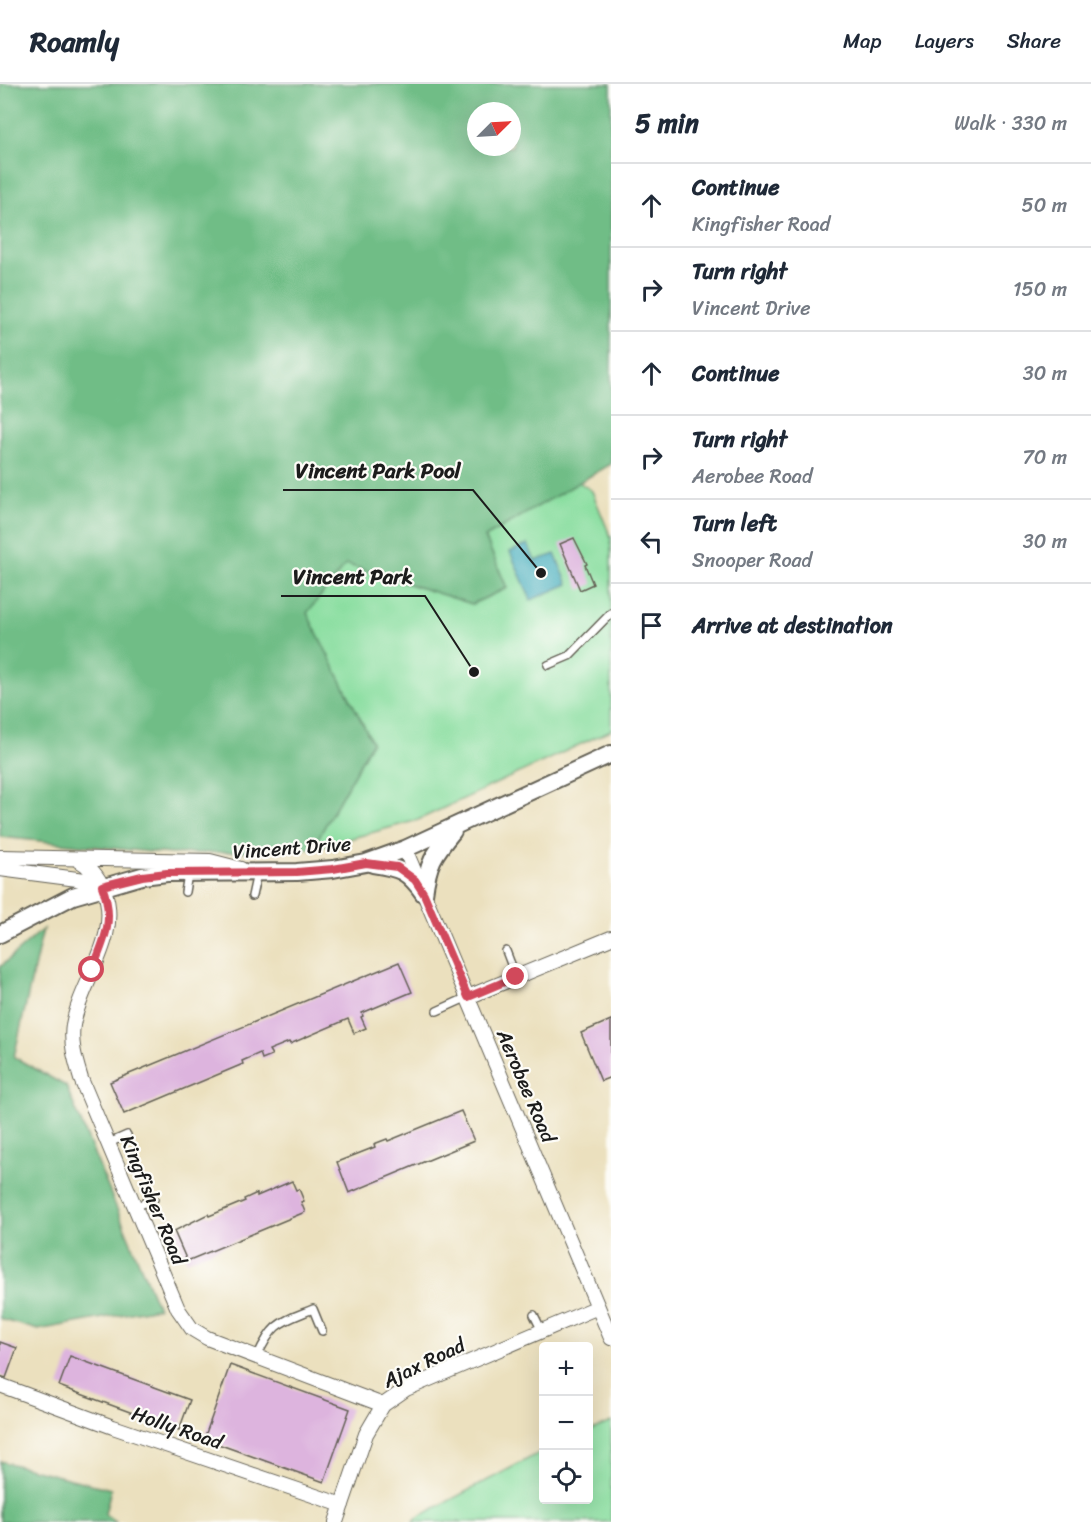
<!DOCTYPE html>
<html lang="en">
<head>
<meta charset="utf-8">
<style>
	:root { --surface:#fff; --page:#f2f2f3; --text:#1f2937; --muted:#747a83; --line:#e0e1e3 }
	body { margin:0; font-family:Sriracha,sans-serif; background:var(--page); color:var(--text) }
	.controls { position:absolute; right:18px; bottom:18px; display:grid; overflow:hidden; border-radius:6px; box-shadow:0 6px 24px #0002 }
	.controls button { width:54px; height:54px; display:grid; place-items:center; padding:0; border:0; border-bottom:2px solid var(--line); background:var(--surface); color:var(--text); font:30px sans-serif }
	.compass { position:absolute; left:467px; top:18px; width:54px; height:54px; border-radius:50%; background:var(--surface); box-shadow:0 6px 24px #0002; rotate:66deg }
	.stop { position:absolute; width:18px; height:18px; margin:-14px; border:4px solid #d1495b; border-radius:50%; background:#fff }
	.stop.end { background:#d1495b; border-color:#fff; box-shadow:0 2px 6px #0008 }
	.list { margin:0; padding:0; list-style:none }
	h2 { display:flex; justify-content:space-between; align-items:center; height:78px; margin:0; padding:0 24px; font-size:26px }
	h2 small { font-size:20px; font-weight:400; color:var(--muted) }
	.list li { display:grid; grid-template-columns:39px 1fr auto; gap:18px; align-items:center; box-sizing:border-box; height:84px; padding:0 24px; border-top:2px solid var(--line) }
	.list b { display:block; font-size:22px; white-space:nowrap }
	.list p { margin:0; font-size:20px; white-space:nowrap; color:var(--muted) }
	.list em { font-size:20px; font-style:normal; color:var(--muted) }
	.icon { flex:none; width:33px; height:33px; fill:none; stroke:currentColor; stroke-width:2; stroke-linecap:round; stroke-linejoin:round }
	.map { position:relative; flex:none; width:611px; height:1438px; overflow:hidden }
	header { display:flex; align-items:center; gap:36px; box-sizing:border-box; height:84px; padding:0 30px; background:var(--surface); border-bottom:2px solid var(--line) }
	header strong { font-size:28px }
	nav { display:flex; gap:33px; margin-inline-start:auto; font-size:21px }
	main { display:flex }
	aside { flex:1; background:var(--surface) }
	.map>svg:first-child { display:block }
	.green { fill:#8adea0; stroke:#537d5e; stroke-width:1.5 }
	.forest { fill:#6fbd86; stroke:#466c51; stroke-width:1.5; fill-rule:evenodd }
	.water { fill:#3daabb; stroke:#2c636c; stroke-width:1.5 }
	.building { fill:#ddb4de }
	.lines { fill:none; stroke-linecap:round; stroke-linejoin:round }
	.service-casing { stroke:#646155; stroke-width:10 }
	.minor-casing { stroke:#646155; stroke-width:16 }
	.tertiary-casing { stroke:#646155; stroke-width:20 }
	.service { stroke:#fff; stroke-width:7 }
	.minor { stroke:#fff; stroke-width:14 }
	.tertiary { stroke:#fff; stroke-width:16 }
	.route { stroke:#d1495b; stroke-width:8 }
	.labels { text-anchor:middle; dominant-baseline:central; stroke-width:4.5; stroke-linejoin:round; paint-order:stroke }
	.street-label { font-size:20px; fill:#1c1c1c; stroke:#fdfcf7 }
	.leader { fill:none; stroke:#1c1c1c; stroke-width:2 }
	.callout-dot { fill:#1c1c1c; stroke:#fdfcf7; stroke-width:2 }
	.callout-label { font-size:21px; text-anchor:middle; font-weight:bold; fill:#1c1c1c; stroke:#fdfcf7; stroke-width:4.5; stroke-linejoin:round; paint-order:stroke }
</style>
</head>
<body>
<header>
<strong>Roamly</strong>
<nav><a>Map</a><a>Layers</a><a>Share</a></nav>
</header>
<main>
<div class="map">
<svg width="611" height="1438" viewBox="0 0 611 1438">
	<rect width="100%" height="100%" fill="#fdfcf7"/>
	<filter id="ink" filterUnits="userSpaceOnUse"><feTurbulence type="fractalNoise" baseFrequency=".0167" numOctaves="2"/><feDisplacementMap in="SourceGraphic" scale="12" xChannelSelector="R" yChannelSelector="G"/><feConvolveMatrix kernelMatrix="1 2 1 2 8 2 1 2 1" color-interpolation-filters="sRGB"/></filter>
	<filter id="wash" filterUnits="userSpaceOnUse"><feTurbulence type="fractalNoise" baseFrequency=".008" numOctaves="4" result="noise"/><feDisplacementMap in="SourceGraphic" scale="24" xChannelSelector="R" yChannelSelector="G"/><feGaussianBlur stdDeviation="1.35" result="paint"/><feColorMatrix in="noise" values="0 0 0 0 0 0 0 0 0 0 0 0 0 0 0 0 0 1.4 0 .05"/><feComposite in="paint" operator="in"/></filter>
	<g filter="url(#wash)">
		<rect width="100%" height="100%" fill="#ebe0be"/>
		<path class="green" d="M579 398 592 407 611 454V646L418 736 312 765 372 658 306 529 345 480 472 520 507 504 485 453Z
			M611 1338V1438H414L418 1433 543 1367 544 1416H588L589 1347Z"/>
		<path class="forest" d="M0 0H611V380L485 453 507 504 472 520 346 480 307 529 372 658 312 765 171 770 0 753ZM476 27H512V63H476Z
			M43 845 14 973 66 1002 158 1224 38 1246 0 1235V883Z
			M0 1377 111 1405 105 1430 116 1438H0Z"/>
		<path class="water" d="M528 460 535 477 555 470 568 500 531 516 510 468Z"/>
		<g id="blocks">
			<path class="building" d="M574 454 587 480 585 481 593 500 580 506 560 460Z
				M399 878 412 908 362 929 363 932 361 933 366 944 354 949 348 935 290 960 289 958 269 966 272 971 262 975 260 969 242 977 243 980 124 1030 110 998Z
				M611 936V993L601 997 581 949Z
				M461 1027 474 1057 349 1109 337 1078 375 1063 374 1060 387 1055 388 1057Z
				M292 1097 296 1106 299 1105 304 1117 301 1118 305 1128 187 1177 174 1147 208 1130 209 1132 245 1117 244 1115 257 1109V1112Z
				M0 1258 17 1264 6 1294 0 1292Z
				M70 1272 190 1316 179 1346 59 1302Z
				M230 1281 350 1325 324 1398 204 1355Z"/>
		</g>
	</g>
	<g filter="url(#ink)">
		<use href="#blocks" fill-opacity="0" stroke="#646155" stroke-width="1.5"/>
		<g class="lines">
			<defs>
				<path id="service" d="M548 581 569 572 611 529
					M185 808 188 790
					M252 812 257 789
					M506 867 516 893
					M437 927 468 913
					M109 1059 127 1051
					M135 1123 154 1115
					M534 1231 542 1247
					M257 1273C273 1238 279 1239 313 1225L322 1247"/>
				<path id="minor" d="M405 765 611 1254
					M0 773 210 777 241 785
					M77 775C90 782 98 792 104 806 122 853 81 896 73 941 70 960 76 978 81 995L178 1225 192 1245 207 1254 383 1321
					M0 785 85 796 102 802
					M468 913 611 854
					M0 1301 113 1343 342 1421
					M336 1438 366 1350 383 1321 406 1305 598 1223"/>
				<path id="tertiary" d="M373 780C400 784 408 787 424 810
					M424 810C428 779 433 771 453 747
					M0 850 73 812 142 792 167 789 297 788 333 785 366 779 405 765 611 670"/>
			</defs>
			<use href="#service" class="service-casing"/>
			<use href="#minor" class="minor-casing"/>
			<use href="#tertiary" class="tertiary-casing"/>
			<use href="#service" class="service"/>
			<use href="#minor" class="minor"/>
			<use href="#tertiary" class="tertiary"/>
		</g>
	</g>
	<g class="lines" filter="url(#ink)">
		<path class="route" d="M92 886C105 855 115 835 102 802L142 792 167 789 297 788 333 785 366 779 397 783 415 796 424 810 468 913 516 893"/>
	</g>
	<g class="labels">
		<g class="street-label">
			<text transform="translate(292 764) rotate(-4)">Vincent Drive</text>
			<text transform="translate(526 1002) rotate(67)">Aerobee Road</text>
			<text transform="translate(153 1116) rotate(67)">Kingfisher Road</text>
			<text transform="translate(424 1279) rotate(-26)">Ajax Road</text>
			<text transform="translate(177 1344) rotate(19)">Holly Road</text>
		</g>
	</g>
	<path class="leader" d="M541 489L473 406H283M474 588L425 512H281"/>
	<g class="callout-dot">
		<circle cx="541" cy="489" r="6"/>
		<circle cx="474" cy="588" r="6"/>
	</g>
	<g class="callout-label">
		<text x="378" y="394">Vincent Park Pool</text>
		<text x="353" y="500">Vincent Park</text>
	</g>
</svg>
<div class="controls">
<button>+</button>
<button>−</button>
<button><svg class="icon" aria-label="locate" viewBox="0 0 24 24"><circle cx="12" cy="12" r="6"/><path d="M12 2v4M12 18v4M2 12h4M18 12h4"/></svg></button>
</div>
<svg class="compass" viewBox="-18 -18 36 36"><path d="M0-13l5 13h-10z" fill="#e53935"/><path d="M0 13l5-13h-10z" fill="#747a83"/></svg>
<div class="stop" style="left:92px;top:886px"></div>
<div class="stop end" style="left:516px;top:893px"></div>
</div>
<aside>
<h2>5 min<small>Walk · 330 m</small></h2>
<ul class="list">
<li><svg class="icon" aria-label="ahead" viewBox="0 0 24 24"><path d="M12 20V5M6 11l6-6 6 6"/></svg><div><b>Continue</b><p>Kingfisher Road</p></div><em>50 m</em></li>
<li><svg class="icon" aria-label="right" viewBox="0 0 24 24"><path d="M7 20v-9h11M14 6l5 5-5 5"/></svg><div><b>Turn right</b><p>Vincent Drive</p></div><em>150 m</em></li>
<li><svg class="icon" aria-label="ahead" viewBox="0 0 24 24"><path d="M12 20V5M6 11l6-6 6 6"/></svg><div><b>Continue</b></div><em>30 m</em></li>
<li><svg class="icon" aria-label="right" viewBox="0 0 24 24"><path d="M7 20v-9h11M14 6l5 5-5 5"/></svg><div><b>Turn right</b><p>Aerobee Road</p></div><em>70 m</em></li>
<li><svg class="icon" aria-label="left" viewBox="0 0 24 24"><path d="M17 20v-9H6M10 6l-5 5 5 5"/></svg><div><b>Turn left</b><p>Snooper Road</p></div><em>30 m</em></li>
<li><svg class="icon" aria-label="arrive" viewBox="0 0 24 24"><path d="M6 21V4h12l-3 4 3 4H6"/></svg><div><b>Arrive at destination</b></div></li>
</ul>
</aside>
</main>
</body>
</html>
